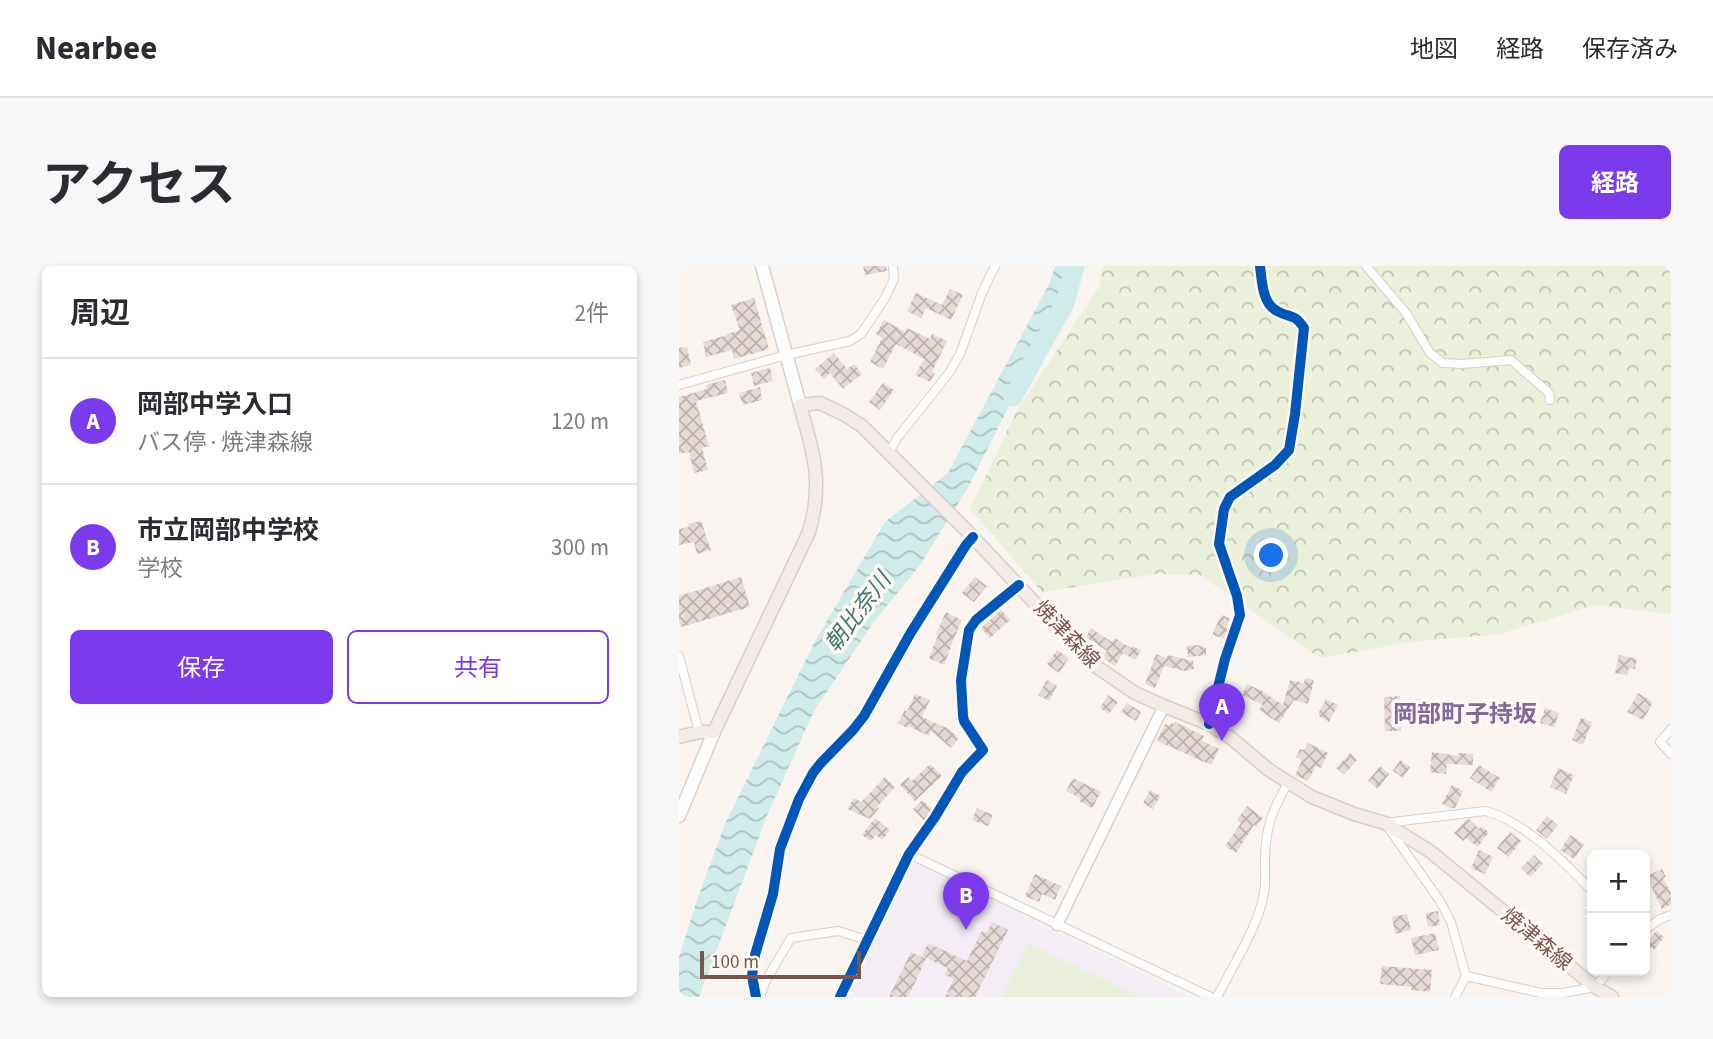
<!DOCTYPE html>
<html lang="ja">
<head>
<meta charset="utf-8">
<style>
	:root { --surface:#fff; --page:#f7f7f7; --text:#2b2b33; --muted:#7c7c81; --line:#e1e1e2; --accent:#7c3aed }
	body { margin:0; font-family:"Source Sans 3","Noto Sans JP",sans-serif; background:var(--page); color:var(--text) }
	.controls { position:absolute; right:21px; bottom:21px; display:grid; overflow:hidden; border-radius:10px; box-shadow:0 4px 10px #0003 }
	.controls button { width:63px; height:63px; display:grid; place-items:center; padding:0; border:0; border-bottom:2px solid var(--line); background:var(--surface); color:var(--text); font:35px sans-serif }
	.scale { position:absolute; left:21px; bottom:18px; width:161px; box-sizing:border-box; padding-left:7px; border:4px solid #7b544b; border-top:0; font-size:19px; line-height:24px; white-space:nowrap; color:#7b544b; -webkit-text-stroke:5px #fff8f2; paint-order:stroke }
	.you { position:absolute; left:593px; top:290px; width:24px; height:24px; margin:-18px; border:5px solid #fff; border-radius:50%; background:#1a73e8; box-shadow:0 0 0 10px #1a73e833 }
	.badge { display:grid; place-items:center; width:46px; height:46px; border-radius:50%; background:var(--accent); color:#fff; font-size:23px; font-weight:700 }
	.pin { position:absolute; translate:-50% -58px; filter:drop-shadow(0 2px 4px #0008) }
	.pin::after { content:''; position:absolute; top:37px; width:24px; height:21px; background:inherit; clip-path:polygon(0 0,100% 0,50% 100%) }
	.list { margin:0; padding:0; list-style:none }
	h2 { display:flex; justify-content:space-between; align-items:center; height:91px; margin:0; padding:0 28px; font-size:30px }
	h2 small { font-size:23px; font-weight:400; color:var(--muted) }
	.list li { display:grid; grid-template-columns:46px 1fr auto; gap:21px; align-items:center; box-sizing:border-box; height:126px; padding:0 28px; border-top:2px solid var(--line) }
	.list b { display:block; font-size:26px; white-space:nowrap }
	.list p { margin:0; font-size:23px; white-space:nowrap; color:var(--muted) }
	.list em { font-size:23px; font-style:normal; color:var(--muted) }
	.actions { display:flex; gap:14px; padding:21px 28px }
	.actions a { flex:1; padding:16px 0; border:2px solid var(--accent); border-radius:10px; text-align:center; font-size:24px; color:var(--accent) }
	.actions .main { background:var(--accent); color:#fff }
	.map { position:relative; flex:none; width:992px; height:731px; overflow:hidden; border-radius:10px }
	header { display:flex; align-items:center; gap:42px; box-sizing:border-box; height:98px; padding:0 35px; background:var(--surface); border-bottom:2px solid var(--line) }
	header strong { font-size:33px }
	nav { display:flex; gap:38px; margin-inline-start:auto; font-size:24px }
	.intro { display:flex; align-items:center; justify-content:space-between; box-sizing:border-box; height:168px; padding:0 42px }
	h1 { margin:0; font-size:49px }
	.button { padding:18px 32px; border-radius:10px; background:var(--accent); color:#fff; font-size:24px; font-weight:700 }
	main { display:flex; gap:42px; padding:0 42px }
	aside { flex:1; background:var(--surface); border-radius:10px; box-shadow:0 4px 10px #0003 }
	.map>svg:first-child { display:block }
	.education { fill:#f4edf5 }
	.grass { fill:#eaf0d9 }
	.forest { fill:url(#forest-crowns) }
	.water { fill:url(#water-waves) }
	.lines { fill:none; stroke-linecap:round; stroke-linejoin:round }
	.river { stroke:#cfecea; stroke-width:19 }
	.building { fill:url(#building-cross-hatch) }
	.minor-casing { stroke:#d9cfcc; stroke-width:10 }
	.tertiary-casing { stroke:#d9cfcc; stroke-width:13 }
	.secondary-casing { stroke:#dad0cc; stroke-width:15 }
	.primary-casing { stroke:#dacfcb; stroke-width:15 }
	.minor { stroke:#fefdfd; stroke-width:8 }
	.tertiary { stroke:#fefdfd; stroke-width:10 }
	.secondary { stroke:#fefdfd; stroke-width:12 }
	.primary { stroke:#f3ece7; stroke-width:12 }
	.cycleway-casing { stroke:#fff8f2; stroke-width:15 }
	.cycleway { stroke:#0057b8; stroke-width:10 }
	.labels { text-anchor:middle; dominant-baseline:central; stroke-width:7; stroke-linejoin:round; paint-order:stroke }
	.street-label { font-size:21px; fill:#7b544b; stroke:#fff8f2 }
	.water-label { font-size:23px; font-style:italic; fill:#3a7978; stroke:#fff8f2 }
	.quarter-label { font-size:24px; font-weight:bold; fill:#82689d; stroke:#fff8f2 }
</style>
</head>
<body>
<header>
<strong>Nearbee</strong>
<nav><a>地図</a><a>経路</a><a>保存済み</a></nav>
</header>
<div class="intro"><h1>アクセス</h1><a class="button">経路</a></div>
<main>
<aside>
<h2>周辺<small>2件</small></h2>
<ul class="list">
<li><span class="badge">A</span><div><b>岡部中学入口</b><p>バス停 · 焼津森線</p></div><em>120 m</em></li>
<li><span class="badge">B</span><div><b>市立岡部中学校</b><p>学校</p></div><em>300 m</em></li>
</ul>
<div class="actions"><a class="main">保存</a><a>共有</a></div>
</aside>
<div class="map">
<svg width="992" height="731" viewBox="0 0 992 731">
	<defs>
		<pattern id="forest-crowns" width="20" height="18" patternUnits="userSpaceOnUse" patternTransform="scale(1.75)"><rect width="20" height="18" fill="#eaf0d9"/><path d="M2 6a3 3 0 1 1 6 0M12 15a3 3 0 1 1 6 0" fill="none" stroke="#c3c5b2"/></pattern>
		<pattern id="water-waves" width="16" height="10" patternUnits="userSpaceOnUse" patternTransform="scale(1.75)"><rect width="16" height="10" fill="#cfecea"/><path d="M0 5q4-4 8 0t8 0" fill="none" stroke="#adc2c0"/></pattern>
		<pattern id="building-cross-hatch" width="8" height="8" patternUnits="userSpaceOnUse" patternTransform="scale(1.75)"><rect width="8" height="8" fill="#e6dad6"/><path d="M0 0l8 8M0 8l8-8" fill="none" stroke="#bfb3b0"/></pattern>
	</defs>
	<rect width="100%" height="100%" fill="#f9f4ef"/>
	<path class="education" d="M236 596 511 731H167L232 598Z"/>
	<path class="grass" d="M349 677 461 731H322Z"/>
	<path class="forest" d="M424 0H992V348L916 339 821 368 732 376 641 392 521 309 477 308 363 326 291 243 337 146 421 20Z"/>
	<path class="water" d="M376 0H401L396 16 345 110 291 218 241 299 194 357 135 445 89 547 20 731H0V691L18 634 46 558 135 377 206 256 269 207 370 18Z"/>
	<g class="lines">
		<path class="river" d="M334 131 386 37 396 0"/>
	</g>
	<path class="building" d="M184 0H207L208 5 186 9Z
		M271 23 284 29 272 54 247 42 242 52 228 45 237 27 263 39Z
		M75 32 90 83 55 93 53 84 27 91 24 76 48 69V68L61 64 52 39Z
		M205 54 226 66 228 62 251 73 253 68 268 75 253 106 256 107 251 116 236 109 245 93 217 78 204 103 191 96 203 72 197 68Z
		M8 81 12 99 0 102V82Z
		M155 87 168 103 175 98 183 108 164 123 151 107 145 113 136 103Z
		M91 102 94 115 75 120 72 107Z
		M46 114 49 127 17 135 30 180 23 182 29 204 15 207 10 186 0 188V131L28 123 27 119Z
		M204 117 215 124 201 144 190 136Z
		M81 121 83 134 64 139 60 127Z
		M22 255 32 284 18 288 15 276 0 279V263L10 261 9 258Z
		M62 311 71 341 2 361 0 356V330Z
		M296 311 308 320 295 336 283 327Z
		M322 344 331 354 311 372 302 362Z
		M267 346 283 354 271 381H272L265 399 250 392 259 369 257 368Z
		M542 349 551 352 547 362 549 363 546 373 533 369Z
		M412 362 433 376 436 372 452 382 454 380 462 385 456 394 444 387 436 400 423 392 428 385 407 371Z
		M518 379 527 382V389L509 391 508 380Z
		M378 384 390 392 380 407 368 398Z
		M477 388 488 392 489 389 514 395 515 403 506 405 485 400 476 422 466 418Z
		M940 389 958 393 956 403 950 402 948 409 936 407Z
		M626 412 635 414 629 438 615 434 600 457 580 444 584 439 563 429 568 418 583 425 604 439 611 414 625 417Z
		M368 414 378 420 370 435 359 429Z
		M959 427 974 436 964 454 948 446Z
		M236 428 251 434 243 451 270 463 280 472 272 482 252 465 250 470 229 460 228 462 219 457 226 444 228 446Z
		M429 429 439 436 430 448 421 442Z
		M721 430V434L742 433V437L753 438 751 455 743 454 744 448H722V465H706L705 431Z
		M647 433 659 439 650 456 640 450V446Z
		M448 437 462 446 457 455 442 446Z
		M866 442 880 447 875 461 861 457Z
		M902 452 913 456 904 479 893 474Z
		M496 456 525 470 523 475 540 483 532 499 478 475 486 458 491 460 492 457 495 458Z
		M629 477 649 487 642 502 637 500 629 515 616 509 623 494 617 491 621 483 625 484Z
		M753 486 779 490V487L794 488V499L768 498 767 508 751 506Z
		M671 487 678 494 665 509 657 502Z
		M721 494 731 501 724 512 714 505Z
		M251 498 263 510 236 535 221 519 229 511 233 515Z
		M800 499 821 512 812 526 791 512Z
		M701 500 710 508 699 523 689 515Z
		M879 502 895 509 887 528 871 521Z
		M206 511 216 521 198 541 200 542 191 553 168 543 175 532 182 536Z
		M394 512 422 526 413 542 400 535 401 532 387 525Z
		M773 519 784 525 776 542H772L763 538Z
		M471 524 481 530 474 543 464 537Z
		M243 534 253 543 245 555 234 543Z
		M568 540 584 552 577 561 575 559 557 587 546 580 562 557 558 554Z
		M298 542 314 549 309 560 293 554Z
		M868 550 879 559 868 573 857 564Z
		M196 552 211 564 203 574 197 569 192 575 183 569Z
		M790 553 800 563 802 560 810 566 799 581 787 572 784 575 775 567 787 554Z
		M831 566 842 575 830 591 818 582Z
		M891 569 905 578 895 593 881 584Z
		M800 584 814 591 806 608 792 602Z
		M855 589 864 598 851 611 842 602Z
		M983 603 987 611 984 612 992 627V638L983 643 971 618 966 621V611Z
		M356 608 382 620 376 634 363 628 360 636 346 630Z
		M759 645 761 659 749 661 747 647Z
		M728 648 732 664 716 668 713 651Z
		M313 656 329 664 296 731H266L275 713 266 709 269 702 243 690 249 677 288 695 303 665 308 667Z
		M977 665 985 671 975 684 967 678Z
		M756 667 760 684 736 689 732 672Z
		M232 686 247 693 229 731H210Z
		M703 700 753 704 751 726 732 724 733 721 701 718Z"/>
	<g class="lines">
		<defs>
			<path id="minor" d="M687 0 727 47 751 87 764 97 783 98 832 94 870 127 871 134
				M0 119 107 89 171 75 182 68 206 32 215 13 214 0
				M210 186 219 171 270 107 281 88 303 27 316 0
				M0 390 20 466
				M530 458 546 393 561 349 558 330 540 278 545 243 551 231 596 199 610 184 616 148 625 62C614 46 612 53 598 45 583 37 583 15 581 0
				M992 463 981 476 992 488
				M230 588 532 731
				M966 664 981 653 992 649
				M787 710 862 727H884L916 721 930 705
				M81 731 86 716 112 672 159 665 188 674
				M161 731 230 588 256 551 283 506 304 484 285 455 284 450 282 414 290 364 297 354 340 319
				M538 731C554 699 579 662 585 627 587 617 586 605 586 594 586 563 593 544 609 517
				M776 731 787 710 772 656 761 635 706 557 806 545C843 554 887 597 913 625"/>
			<path id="tertiary" d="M378 659 485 440"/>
			<path id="secondary" d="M83 0 121 139
				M0 550 35 466"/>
			<path id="primary" d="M0 471 20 466H35L130 266C134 252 137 237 137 222 138 194 128 166 121 139L141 137 166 149 183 160 291 268 400 384 415 399 456 427 485 440 530 458 552 472 590 504 633 531 675 548 706 557 752 586 916 721 933 731"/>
		</defs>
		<use href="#minor" class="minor-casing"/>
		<use href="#tertiary" class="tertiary-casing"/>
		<use href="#secondary" class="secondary-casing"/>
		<use href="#primary" class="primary-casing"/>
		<use href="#minor" class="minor"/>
		<use href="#tertiary" class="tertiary"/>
		<use href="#secondary" class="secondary"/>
		<use href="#primary" class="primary"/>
		<defs>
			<path id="cycleway" d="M530 458 546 393 561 349 558 330 540 278 545 243 551 231 596 199 610 184 616 148 625 62C614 46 612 53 598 45 583 37 583 15 581 0
				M77 731 73 710 76 689 94 628 101 583 120 533 134 507 141 498 174 464 185 450 231 368 287 279 294 271
				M161 731 230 588 256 551 283 506 304 484 285 455 284 450 282 414 290 364 297 354 340 319"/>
		</defs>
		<use href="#cycleway" class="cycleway-casing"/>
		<use href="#cycleway" class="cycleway"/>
	</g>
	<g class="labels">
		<g class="street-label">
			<text transform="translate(388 368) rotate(46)">焼津森線</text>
			<text transform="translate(858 673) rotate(40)">焼津森線</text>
		</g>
		<g class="water-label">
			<text transform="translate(179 346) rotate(-53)">朝比奈川</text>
		</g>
		<g class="quarter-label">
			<text x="786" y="448">岡部町子持坂</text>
		</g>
	</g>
</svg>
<div class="controls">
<button>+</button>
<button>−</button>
</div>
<div class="scale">100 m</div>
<div class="you"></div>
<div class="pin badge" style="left:543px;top:475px">A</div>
<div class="pin badge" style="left:287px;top:664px">B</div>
</div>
</main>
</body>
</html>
